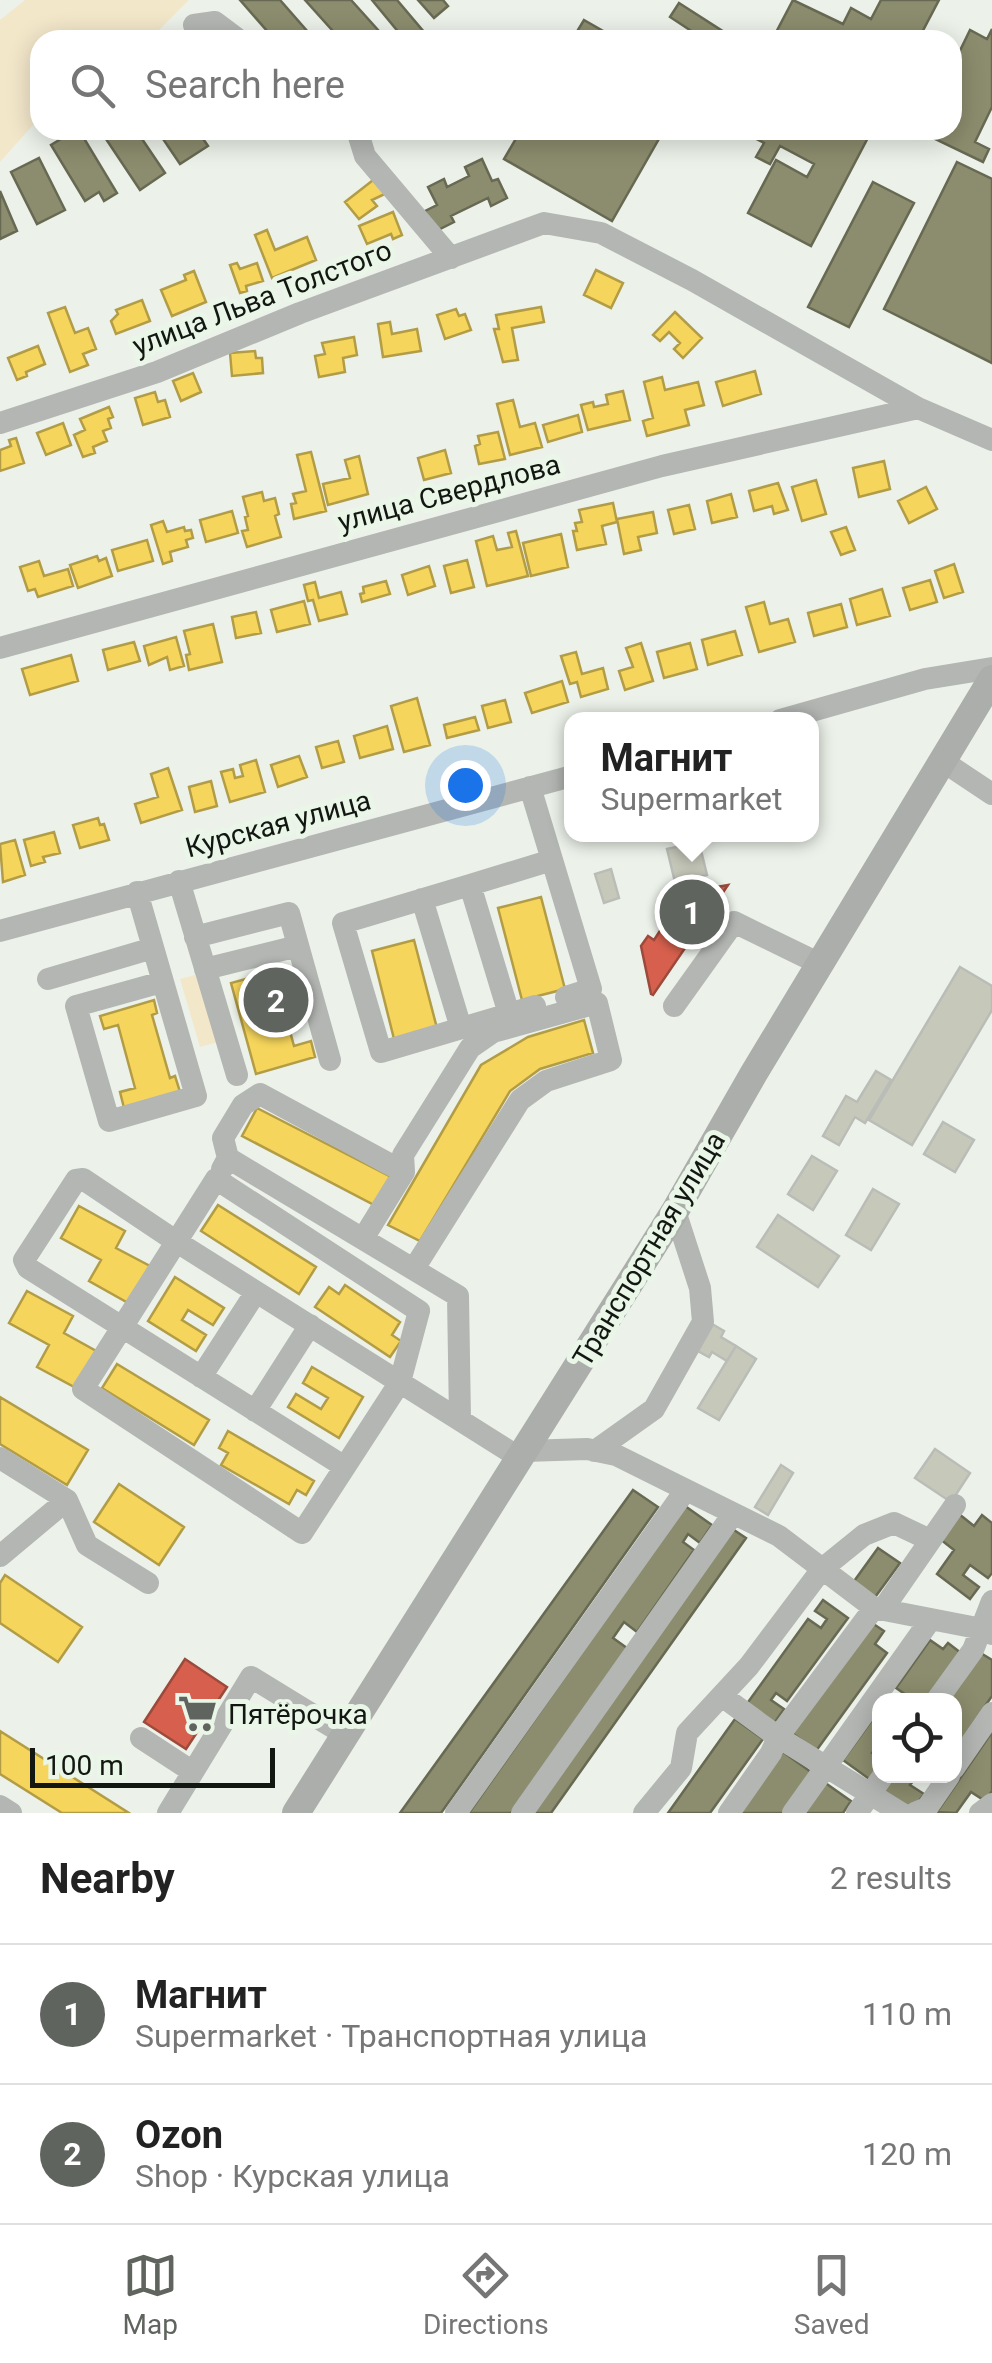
<!DOCTYPE html>
<html lang="en">
<head>
<meta charset="utf-8">
<style>
	:root { --surface:#fff; --page:#f6f6f6; --text:#222; --muted:#767676; --line:#e0e0e0; --accent:#5f645e }
	body { margin:0; font-family:Roboto,sans-serif; background:var(--page); color:var(--text) }
	.controls { position:absolute; right:30px; bottom:30px; display:grid; overflow:hidden; border-radius:20px; box-shadow:0 5px 25px #0003 }
	.controls button { width:90px; height:90px; display:grid; place-items:center; padding:0; border:0; border-bottom:2px solid var(--line); background:var(--surface); color:var(--text); font:50px sans-serif }
	.scale { position:absolute; left:30px; bottom:25px; width:245px; box-sizing:border-box; padding-left:10px; border:5px solid #131712; border-top:0; font-size:28px; line-height:35px; white-space:nowrap; color:#131712; -webkit-text-stroke:8px #eaf6e7; paint-order:stroke }
	.you { position:absolute; left:465px; top:785px; width:35px; height:35px; margin:-25px; border:8px solid #fff; border-radius:50%; background:#1a73e8; box-shadow:0 0 0 15px #1a73e833 }
	.badge { display:grid; place-items:center; width:65px; height:65px; border-radius:50%; background:var(--accent); color:#fff; font-size:32px; font-weight:700 }
	.pin { position:absolute; translate:-50% -50%; border:5px solid #fff; box-shadow:0 2px 10px #0006 }
	.popup { position:absolute; left:564px; top:712px; width:255px; height:130px; box-sizing:border-box; display:grid; place-content:center; border-radius:20px; background:var(--surface); filter:drop-shadow(0 2px 8px #0005); font-size:32px; white-space:nowrap; color:var(--muted) }
	.popup b { font-size:38px; color:var(--text) }
	.popup::after { content:''; position:absolute; left:50%; top:100%; margin-left:-20px; border:20px solid transparent; border-top-color:var(--surface) }
	.list { margin:0; padding:0; list-style:none }
	h2 { display:flex; justify-content:space-between; align-items:center; height:130px; margin:0; padding:0 40px; font-size:42px }
	h2 small { font-size:32px; font-weight:400; color:var(--muted) }
	.list li { display:grid; grid-template-columns:65px 1fr auto; gap:30px; align-items:center; box-sizing:border-box; height:140px; padding:0 40px; border-top:2px solid var(--line) }
	.list b { display:block; font-size:38px; white-space:nowrap }
	.list p { margin:0; font-size:32px; white-space:nowrap; color:var(--muted) }
	.list em { font-size:32px; font-style:normal; color:var(--muted) }
	.icon { flex:none; width:55px; height:55px; fill:none; stroke:currentColor; stroke-width:2; stroke-linecap:round; stroke-linejoin:round }
	.map { position:relative; flex:none; width:992px; height:1813px; overflow:hidden }
	.search { position:absolute; background:var(--surface); box-shadow:0 5px 25px #0003; left:30px; right:30px; top:30px; height:110px; display:flex; align-items:center; gap:25px; box-sizing:border-box; padding:0 35px; border-radius:30px; color:var(--muted); font-size:38px }
	.sheet { height:410px; background:var(--surface) }
	nav { display:flex; justify-content:space-around; align-items:center; box-sizing:border-box; height:140px; border-top:2px solid var(--line); background:var(--surface); font-size:28px; color:var(--muted) }
	nav a { display:grid; justify-items:center; gap:5px }
	nav .on { color:var(--accent) }
	.map>svg:first-child { display:block }
	.green { fill:#f3e7ca }
	.homes { fill:#f6d55c; stroke:#b29c46; stroke-width:2.5 }
	.shops { fill:#d6604d; stroke:#9c4a3b; stroke-width:2.5 }
	.industry { fill:#8c8c6e; stroke:#686952; stroke-width:2.5 }
	.building { fill:#c6c9ba; stroke:#babdb7; stroke-width:2.5 }
	.lines { fill:none; stroke-linecap:round; stroke-linejoin:round }
	.minor { stroke:#b3b6b3; stroke-width:22 }
	.major { stroke:#abaeaa; stroke-width:28 }
	.labels { text-anchor:middle; dominant-baseline:central; stroke-width:10; stroke-linejoin:round; paint-order:stroke }
	.street-label { font-size:28px; fill:#131712; stroke:#eaf6e7 }
	.poi-label { font-size:28px; fill:#131712; stroke:#eaf6e7; text-anchor:start }
</style>
</head>
<body>
<div class="map">
<svg width="992" height="1813" viewBox="0 0 992 1813">
	<rect width="100%" height="100%" fill="#ecf2ea"/>
	<path class="green" d="M25 0H189L153 36 137 40H40V117L0 162V20Z
		M202 973 222 1041 200 1047 180 979Z"/>
	<path class="homes" d="M377 177 389 192 372 200 377 206 359 219 345 202Z
		M393 212 402 235 393 239 391 234 367 244 359 226Z
		M267 230 275 250 307 237 316 260 272 278 255 235Z
		M237 263 240 269 257 263 263 281 246 286 247 291 240 293 230 265Z
		M596 270 623 283 611 308 584 295Z
		M194 271 206 302 172 316 161 290 186 280 184 275Z
		M142 300 150 321 116 334 111 321 118 314 116 310Z
		M65 307 75 333 88 328 96 349 83 354 88 365 70 372 48 313Z
		M541 307 544 322 512 328 518 360 503 362 494 329H499L496 315Z
		M456 309 459 316 465 314 471 330 445 339 437 315Z
		M675 312 702 338 683 358 674 349 680 343 669 332 660 341 653 335Z
		M390 322 392 334 417 329 421 351 383 357 378 324Z
		M354 337 357 355 343 358 345 372 319 377 315 356 325 354 322 343Z
		M38 346 45 364 26 372 27 376 17 380 8 358Z
		M255 351 256 358H262L263 373 232 376 230 353Z
		M755 371 761 394 723 406 716 382Z
		M193 373 201 392 181 401 173 381Z
		M662 377 665 390 698 382 704 405 685 410 689 425 647 436 643 421 653 418 644 382Z
		M623 391 630 420 588 430 581 405 593 402 594 407 608 404 606 395Z
		M155 392 158 402 165 400 170 417 143 425 135 398Z
		M513 400 520 427 535 423 542 447 510 455 497 404Z
		M109 407 113 417 108 419 111 428 103 431 107 441 93 447 95 453 83 457 74 435 85 430 80 419Z
		M578 415 582 432 548 442 543 425Z
		M63 423 71 445 46 455 37 433Z
		M498 432 505 459 479 464 475 446 480 444 478 436Z
		M16 438 24 463 0 471V450L11 446 9 440Z
		M445 450 451 473 424 480 418 458Z
		M311 452 326 511 294 519 291 504 296 503 293 494 306 491 297 455Z
		M359 456 368 494 328 505 323 484 350 478 345 460Z
		M884 461 890 489 859 497 853 468Z
		M816 480 826 514 802 521 792 487Z
		M778 483 788 510 774 514 772 506 754 511 749 491Z
		M926 487 937 509 909 523 898 501Z
		M262 492 264 501 275 498 279 514 275 516 281 537 247 547 242 531 248 530 245 517 248 516 243 497Z
		M731 494 737 517 712 523 707 501Z
		M613 503 617 522 602 526 606 544 577 550 573 531H577L575 523 582 522 579 510Z
		M689 505 695 529 674 534 668 510Z
		M232 511 238 533 206 542 200 520Z
		M653 512 657 533 638 537 641 550 624 554 617 519Z
		M163 521 167 532 184 527 185 531 191 530 193 538 186 540 188 547 170 552 172 561 163 564 151 525Z
		M846 527 855 550 841 555 831 532Z
		M516 531 528 576 487 586 476 541 493 536 497 550 512 547 508 533Z
		M561 534 568 567 531 576 523 543Z
		M147 540 153 561 118 571 112 550Z
		M97 556 99 561 106 558 112 576 78 588 70 565Z
		M467 560 474 587 451 593 444 566Z
		M39 561 44 576 68 569 73 586 38 597 35 589 28 591 20 567Z
		M954 564 963 592 944 598 935 571Z
		M429 566 435 586 408 595 402 575Z
		M930 580 937 602 910 610 903 588Z
		M386 581 390 594 362 602 360 594 364 593 363 587Z
		M315 582 319 598 341 592 347 614 319 621 313 600 308 601 304 585Z
		M882 589 890 616 857 625 850 599Z
		M304 601 310 624 277 632 271 610Z
		M764 602 770 624 788 619 795 642 759 652 746 607Z
		M841 604 847 627 814 636 808 613Z
		M256 612 261 633 236 638 232 617Z
		M213 624 222 662 189 670 186 655 190 654 184 631Z
		M735 631 742 655 708 665 702 640Z
		M176 637 184 666 170 670 167 657 149 665 144 646Z
		M134 642 140 661 108 670 103 650Z
		M641 643 653 681 625 690 619 671 633 667 626 648Z
		M690 643 697 669 664 678 657 652Z
		M576 652 582 674 603 668 608 689 581 697 577 682 570 684 561 656Z
		M71 655 78 681 30 695 22 669Z
		M562 681 568 702 532 713 525 693Z
		M417 698 430 745 404 752 391 706Z
		M505 700 511 722 488 728 482 706Z
		M475 717 479 730 447 738 444 725Z
		M387 726 393 749 360 758 354 736Z
		M338 741 344 762 322 768 316 747Z
		M299 756 307 777 278 787 271 765Z
		M256 760 265 792 230 802 221 772 233 769 235 778 243 776 240 765Z
		M168 768 182 810 141 823 135 804 158 797 151 774Z
		M211 781 217 806 195 812 189 787Z
		M98 818 100 825 104 824 109 840 80 848 73 825Z
		M54 832 60 853 43 857 45 862 31 866 24 840Z
		M15 840 25 875 3 882 0 844Z
		M541 897 565 989 522 1000 498 908Z
		M414 940 438 1032 395 1043 372 951Z
		M289 967 293 983 278 987 294 1046 311 1041 315 1057 256 1074 231 983Z
		M154 1000 157 1013 152 1015 170 1078 175 1076 180 1092 124 1108 120 1092 135 1088 118 1025 104 1029 100 1016Z
		M584 1020 593 1053 540 1069 510 1091 420 1241 388 1225 481 1065 528 1037Z
		M257 1108 393 1178 378 1207 242 1136Z
		M218 1205 316 1267 299 1294 201 1231Z
		M79 1206 125 1231 116 1248 150 1266 130 1304 89 1281 101 1260 61 1238Z
		M175 1277 224 1308 213 1325 188 1310 182 1320 206 1335 196 1351 148 1321Z
		M345 1285 400 1322 392 1335 401 1341 390 1357 315 1307 329 1287 339 1294Z
		M27 1291 73 1316 64 1333 98 1352 78 1389 37 1367 49 1345 9 1323Z
		M117 1364 209 1420 194 1445 102 1388Z
		M312 1367 363 1397 339 1438 288 1407 296 1394 321 1409 328 1398 303 1383Z
		M0 1397 88 1450 67 1485 0 1444Z
		M228 1431 314 1481 306 1495 297 1490 289 1504 221 1465 228 1453 219 1448Z
		M119 1484 184 1527 159 1565 94 1522Z
		M5 1575 82 1627 58 1662 0 1623V1583Z
		M0 1731 129 1813H62L0 1774Z"/>
	<path class="shops" d="M728 885 653 995 651 994 641 946 648 936 654 940 669 917 661 912 672 895Z
		M185 1659 227 1687 186 1749 144 1722Z"/>
	<path class="industry" d="M240 0H280L315 40H275Z
		M305 0H351L387 40H341Z
		M372 0H397L424 32 415 40H405Z
		M418 0H443L448 6 434 18Z
		M793 0 843 24 851 8 871 19 881 0H939L918 40H772Z
		M679 3 724 32 719 40H705L670 17Z
		M584 20 610 35 607 40 573 38Z
		M992 29V107L975 142 989 149 983 162 935 139 939 130H952V67L970 30 987 39Z
		M76 130H79L117 193 104 201 99 192 85 201 51 145Z
		M100 130H136L165 173 140 190Z
		M157 130H197L208 146 180 164Z
		M521 130H664L612 221 504 159Z
		M739 130H872L811 246 748 213 776 160 807 177 814 164 780 146 770 164 756 157 764 143Z
		M39 158 65 210 37 224 11 172Z
		M482 159 492 181 498 179 507 198 491 206 488 198 451 216 454 222 434 232 425 211 437 205 428 187 444 179 447 187 469 176 465 167Z
		M957 162 992 179V363L884 309Z
		M873 182 914 203 849 327 808 307Z
		M0 191 17 231 0 239Z
		M633 1490 658 1507 441 1813H400Z
		M685 1506 712 1525 700 1543 688 1534 683 1542 694 1550 637 1632 624 1622 613 1638 627 1648 511 1813H469Z
		M959 1514 974 1526 982 1515 992 1523V1573L988 1578 970 1565 963 1575 979 1587 970 1599 937 1574 954 1550 940 1539Z
		M731 1528 746 1538 551 1813H529Z
		M878 1548 900 1563 873 1600 852 1584Z
		M823 1600 848 1618 787 1701 776 1693 771 1700 784 1709 773 1725 746 1705 808 1619 821 1628 827 1619 815 1611Z
		M872 1623 884 1631 875 1644 887 1653 816 1751 792 1733Z
		M930 1640 943 1649 948 1643 961 1653 927 1700H906L909 1697 896 1688Z
		M979 1652 992 1660V1696L954 1751V1700H946Z
		M880 1709V1743L872 1753 880 1758V1770L872 1781 843 1760Z
		M735 1719 763 1739 710 1813H668Z
		M992 1732V1791L985 1801 971 1792 956 1813 937 1812Z
		M783 1752 811 1772 783 1813H740Z
		M895 1776H917L910 1785 924 1794 911 1812 883 1793Z
		M824 1782 851 1801 843 1813H802Z"/>
	<path class="building" d="M699 842 707 875 675 882 667 849Z
		M611 869 619 898 604 903 595 874Z
		M960 967 992 986V1010L912 1145 869 1120Z
		M876 1071 891 1080 865 1123 855 1117 839 1145 823 1136 846 1096 857 1102Z
		M943 1122 974 1140 955 1172 924 1154Z
		M812 1156 837 1171 813 1210 788 1194Z
		M873 1189 899 1204 871 1250 846 1235Z
		M778 1215 839 1256 818 1287 757 1247Z
		M712 1324 724 1331 721 1337 736 1346 727 1361 712 1352 709 1357 696 1350Z
		M736 1346 756 1359 719 1420 698 1408Z
		M935 1449 970 1473 951 1502 915 1478Z
		M781 1465 793 1473 768 1515 755 1507Z"/>
	<g class="lines">
		<path class="minor" d="M194 25 215 22 239 40
			M357 130 365 156 451 258
			M0 423 157 372 300 313 544 223 601 233 692 280 918 408 992 440
			M0 648 662 466 918 408
			M780 720 925 679 992 668
			M944 762 992 794
			M530 787 591 989 566 997
			M179 881 237 1075
			M470 885 343 923 381 1052 509 1014
			M137 892 196 1096 109 1121 76 1006 162 982
			M422 899 461 1028
			M0 931 572 776
			M195 937 289 913 330 1060
			M205 969 298 946
			M48 979 153 948
			M535 1006 509 1014 470 885 552 860
			M674 1006 734 922 820 964
			M228 1158 458 1296 460 1420
			M222 1169 228 1158 223 1138 243 1105 260 1094 404 1172
			M216 1179 419 1311 400 1382 302 1533 83 1389Z
			M364 1237 404 1172 403 1155 470 1048 493 1032 597 1003 611 1060 546 1081 520 1100 415 1267
			M201 1377 256 1292
			M255 1411 310 1325
			M525 1451 587 1449 616 1455 779 1536 874 1608 982 1629 992 1634
			M595 1451 654 1409 703 1322 700 1288 675 1211
			M0 1458 67 1500 0 1556
			M345 1467 28 1268 24 1260 76 1180 83 1179 177 1242 520 1458
			M67 1500 87 1545 148 1583
			M883 1609 955 1505
			M722 1696 778 1737 901 1813
			M937 1700 973 1650 992 1601
			M141 1738 193 1772
			M954 1768 992 1713
			M0 1806 11 1813
			M168 1813 251 1677 344 1734
			M456 1813 685 1491
			M522 1813 733 1514
			M644 1813 681 1768 687 1733 749 1666 822 1569 864 1535 894 1523 930 1540
			M729 1813 771 1753 778 1737 874 1608
			M793 1813 931 1619
			M857 1813 883 1776
			M915 1813 927 1808 949 1776
			M980 1813 992 1804"/>
		<path class="major" d="M296 1813 675 1211 754 1073 992 679"/>
	</g>
	<defs>
		<symbol id="supermarket-bare" viewBox="-9 -9 18 18"><path d="M-6-5.5h2.5l.6 2H6L4.5 2H-2.5L-4.4-4H-6ZM-1.5 3.2a1.3 1.3 0 1 0 .1 0ZM3 3.2a1.3 1.3 0 1 0 .1 0Z" fill="#5f645e" stroke="#eaf6e7" stroke-width="2.5" paint-order="stroke"/></symbol>
	</defs>
	<g fill-rule="evenodd">
		<use href="#supermarket-bare" x="170" y="1686" width="55" height="55"/>
	</g>
	<g class="labels">
		<g class="street-label">
			<text transform="translate(262 298) rotate(-21)">улица Льва Толстого</text>
			<text transform="translate(449 493) rotate(-15)">улица Свердлова</text>
			<text transform="translate(278 824) rotate(-15)">Курская улица</text>
			<text transform="translate(649 1249) rotate(-59)">Транспортная улица</text>
		</g>
		<g class="poi-label">
			<text x="228" y="1714">Пятёрочка</text>
		</g>
	</g>
</svg>
<div class="controls">
<button><svg class="icon" aria-label="locate" viewBox="0 0 24 24"><circle cx="12" cy="12" r="6"/><path d="M12 2v4M12 18v4M2 12h4M18 12h4"/></svg></button>
</div>
<div class="scale">100 m</div>
<div class="you"></div>
<div class="pin badge" style="left:692px;top:912px">1</div>
<div class="popup"><b>Магнит</b>Supermarket</div>
<div class="pin badge" style="left:276px;top:1000px">2</div>
<div class="search"><svg class="icon" aria-label="search" viewBox="0 0 24 24"><circle cx="10" cy="10" r="6"/><path d="M15 15l6 6"/></svg>Search here</div>
</div>
<section class="sheet">
<h2>Nearby<small>2 results</small></h2>
<ul class="list">
<li><span class="badge">1</span><div><b>Магнит</b><p>Supermarket · Транспортная улица</p></div><em>110 m</em></li>
<li><span class="badge">2</span><div><b>Ozon</b><p>Shop · Курская улица</p></div><em>120 m</em></li>
</ul>
</section>
<nav>
<a class="on"><svg class="icon" aria-label="map" viewBox="0 0 24 24"><path d="M3 6l6-2 6 2 6-2v14l-6 2-6-2-6 2zM9 4v14M15 6v14"/></svg>Map</a>
<a><svg class="icon" aria-label="directions" viewBox="0 0 24 24"><path d="M12 3l9 9-9 9-9-9zM9 14v-3h6M13 9l2 2-2 2"/></svg>Directions</a>
<a><svg class="icon" aria-label="saved" viewBox="0 0 24 24"><path d="M7 4h10v16l-5-4-5 4z"/></svg>Saved</a>
</nav>
</body>
</html>
